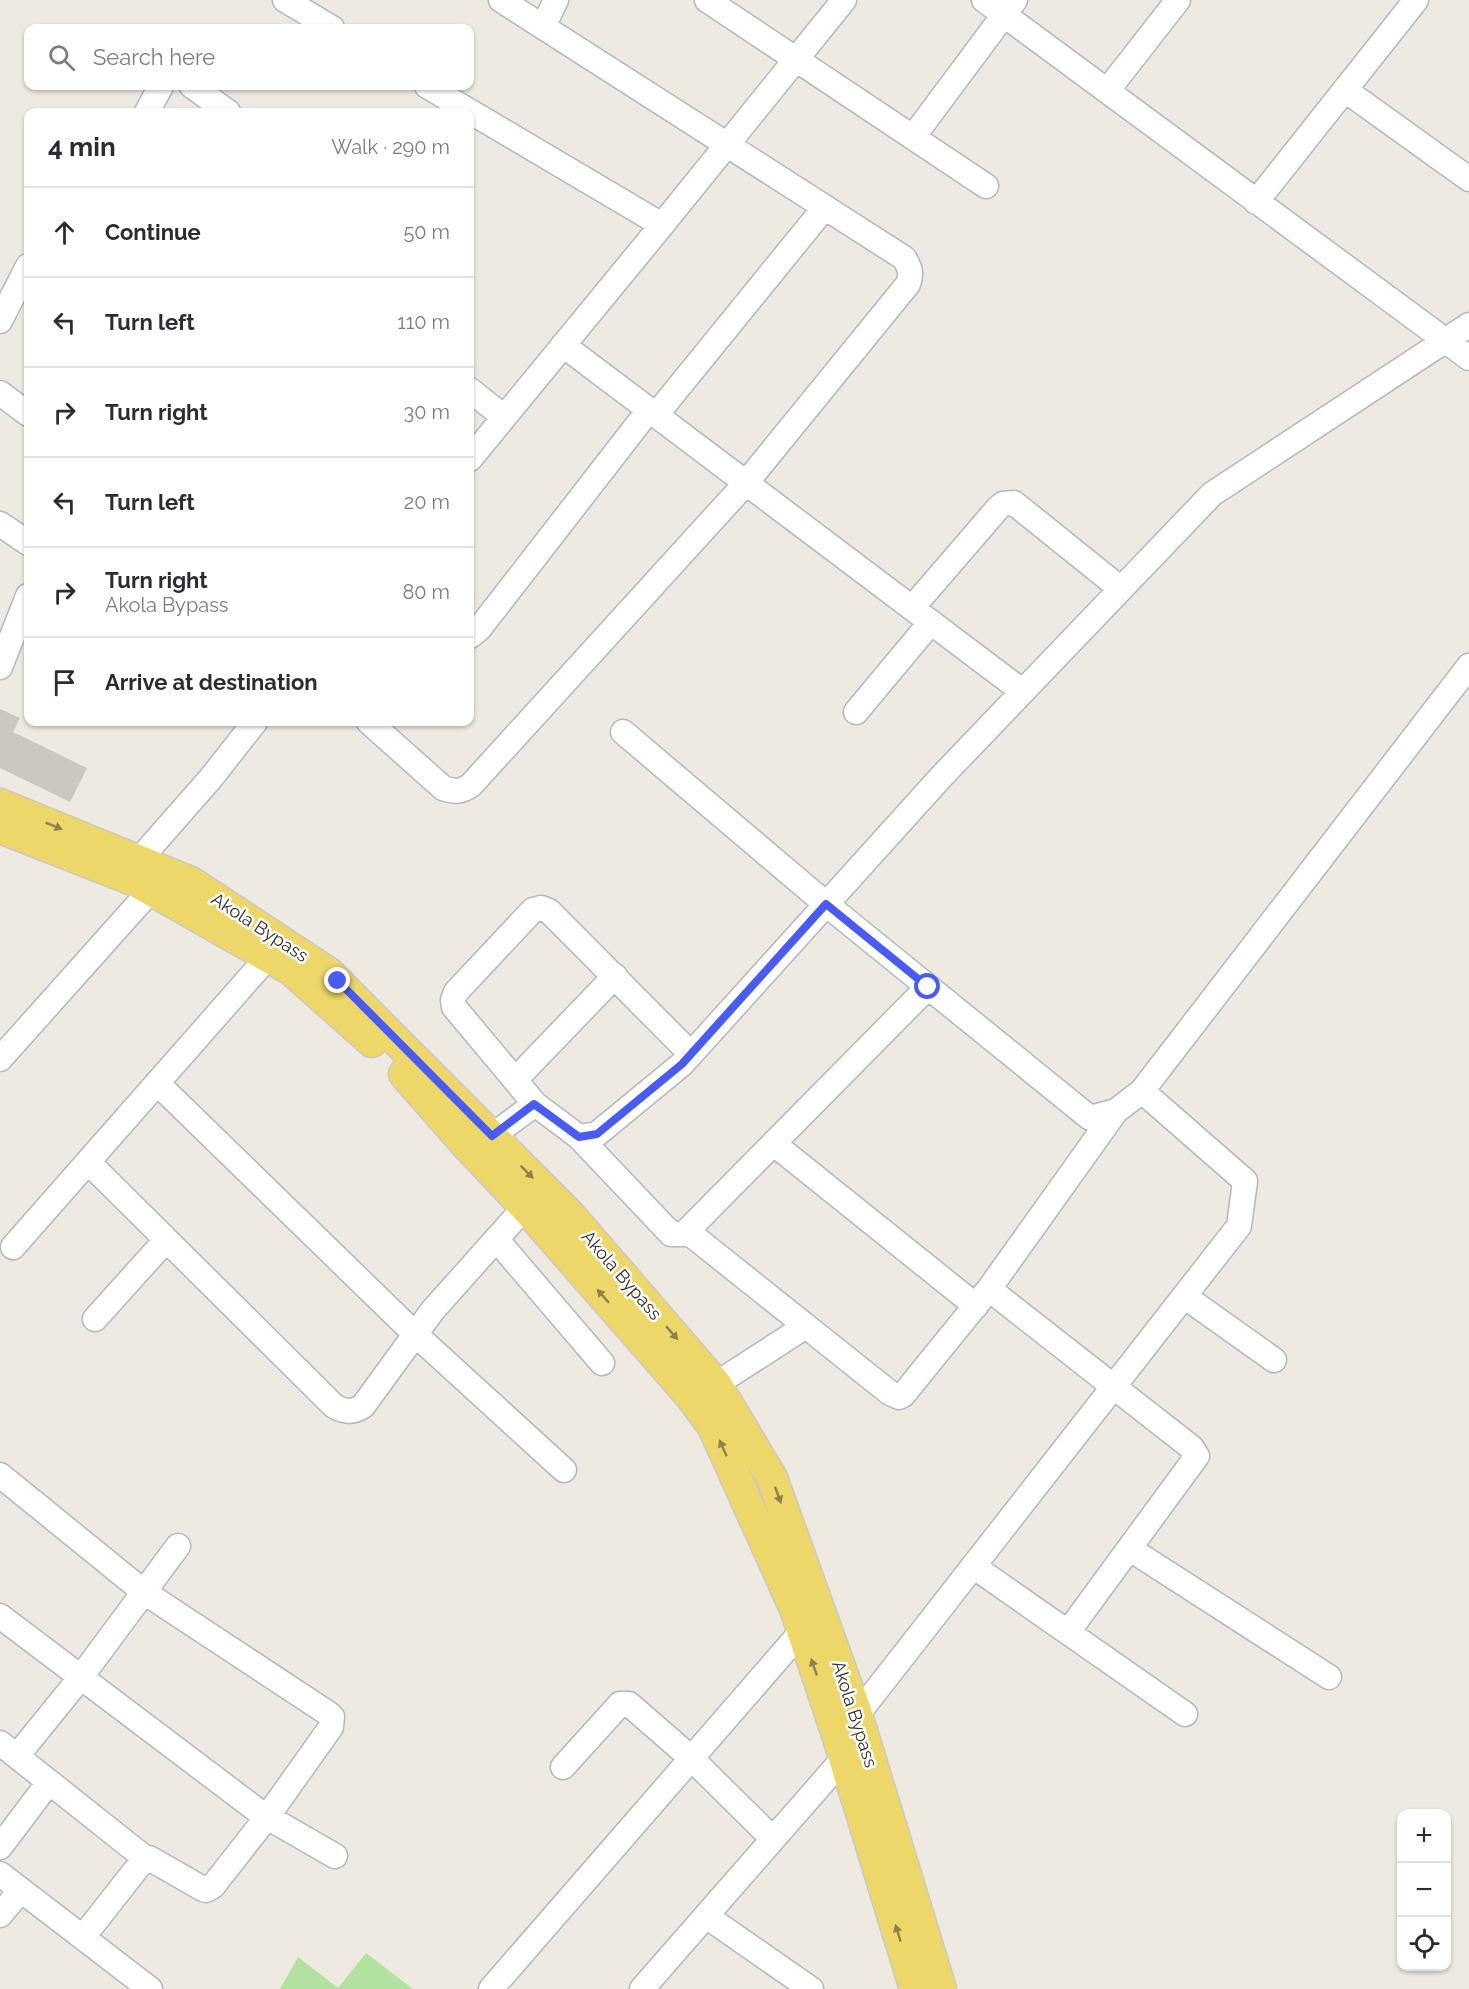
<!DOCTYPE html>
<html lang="en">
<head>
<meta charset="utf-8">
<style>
	:root { --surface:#fff; --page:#f2f2f3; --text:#2b2b33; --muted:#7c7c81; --line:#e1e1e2 }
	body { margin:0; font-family:Raleway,sans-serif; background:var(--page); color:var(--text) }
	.controls { position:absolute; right:18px; bottom:18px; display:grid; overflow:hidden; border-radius:12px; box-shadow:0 2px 4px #0004 }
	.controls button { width:54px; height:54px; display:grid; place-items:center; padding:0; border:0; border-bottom:2px solid var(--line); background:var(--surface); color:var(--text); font:30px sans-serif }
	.stop { position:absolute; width:18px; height:18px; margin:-14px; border:4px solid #485cf5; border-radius:50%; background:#fff }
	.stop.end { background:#485cf5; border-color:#fff; box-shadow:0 2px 6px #0008 }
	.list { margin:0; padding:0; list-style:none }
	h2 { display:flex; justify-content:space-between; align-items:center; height:78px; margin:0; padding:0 24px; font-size:26px }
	h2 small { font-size:20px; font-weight:400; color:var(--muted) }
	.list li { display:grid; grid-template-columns:39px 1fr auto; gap:18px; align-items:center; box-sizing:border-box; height:90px; padding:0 24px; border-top:2px solid var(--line) }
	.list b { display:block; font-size:22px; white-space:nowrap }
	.list p { margin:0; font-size:20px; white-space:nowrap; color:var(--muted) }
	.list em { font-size:20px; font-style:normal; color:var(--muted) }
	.icon { flex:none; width:33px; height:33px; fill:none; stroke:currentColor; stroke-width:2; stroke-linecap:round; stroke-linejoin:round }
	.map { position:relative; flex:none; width:1469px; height:1989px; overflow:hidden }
	.search { position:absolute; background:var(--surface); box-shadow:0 2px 4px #0004; left:24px; top:24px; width:450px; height:66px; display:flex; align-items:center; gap:15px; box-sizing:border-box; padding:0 21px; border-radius:12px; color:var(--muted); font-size:22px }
	.panel { position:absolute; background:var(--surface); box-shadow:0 2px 4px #0004; left:24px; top:108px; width:450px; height:618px; border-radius:12px }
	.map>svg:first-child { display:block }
	.green { fill:#b2e2a0 }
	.building { fill:#cac8bf }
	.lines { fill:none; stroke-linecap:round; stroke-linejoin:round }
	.minor-casing { stroke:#b4b6c0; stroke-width:27 }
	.major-casing { stroke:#c9c9c9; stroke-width:33 }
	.minor { stroke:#fff; stroke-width:24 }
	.major { stroke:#edd768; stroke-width:30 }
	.oneway { fill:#8e824b }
	.route { stroke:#485cf5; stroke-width:8 }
	.labels { text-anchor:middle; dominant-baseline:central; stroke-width:5; stroke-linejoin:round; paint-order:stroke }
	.street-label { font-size:18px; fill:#2e2e2e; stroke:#fff }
</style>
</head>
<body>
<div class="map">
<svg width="1469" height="1989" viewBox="0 0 1469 1989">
	<rect width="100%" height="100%" fill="#eeeae1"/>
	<path class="green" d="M366 1953 413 1989H280L298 1957 338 1988Z"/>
	<path class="building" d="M0 709 20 718 13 732 87 768 70 802 0 768Z"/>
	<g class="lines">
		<defs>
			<path id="minor" d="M285 0 332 28
				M707 0 986 186
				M984 0 1469 358
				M543 27 556 0
				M192 86 228 112
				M427 86 662 225
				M1345 90 1469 179
				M1107 91 1178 0
				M147 112 161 86
				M913 137 1015 0
				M1256 202 1416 0
				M0 321 28 266
				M563 345 1022 691
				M470 390 504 417
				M0 393 28 414
				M656 415 825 207
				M470 459 662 225 844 0
				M0 524 28 543
				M912 608 999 507 1003 504 1014 503 1121 589
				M470 636 479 629 649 410
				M0 667 28 596
				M856 712 931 622
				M369 722 443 788C455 792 461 792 471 785L746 483 908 284C912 273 910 268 904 258L501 0
				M623 732 826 904 1090 1118 1116 1111 1142 1091 1469 666
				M139 860 211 778 255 722
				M0 1059 151 890
				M515 1080 615 976
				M157 1083 415 1334 564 1470
				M535 1104 454 1007 453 1000 456 992 533 910 541 908 549 911 691 1054
				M492 1136 535 1104 579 1137 597 1134 682 1064 942 776 1212 494 1469 325
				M579 1137 671 1234H684L928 987
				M774 1144 976 1306
				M88 1162 334 1406C345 1412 352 1413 363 1406L433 1310 525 1207
				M688 1232 890 1393 899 1397 903 1395 989 1289 1116 1111
				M496 1239 602 1363
				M13 1247 268 957
				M989 1289 1192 1448 1197 1456 1068 1632
				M1184 1296 1274 1360
				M95 1319 166 1240
				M716 1384 806 1326
				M0 1475 144 1592 329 1714 332 1717 331 1727 267 1817 213 1886 206 1890 203 1889 149 1858H145L83 1937
				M1130 1549 1329 1677
				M973 1566 1185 1714
				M0 1616 262 1814 335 1856
				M857 1715 1239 1226 1245 1181 1142 1091
				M0 1743 145 1858
				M17 1756 81 1677 178 1546
				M563 1767 620 1704H629L691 1758 773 1839
				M0 1847 49 1782
				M0 1874 150 1989
				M0 1915 21 1890
				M706 1916 811 1989
				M491 1989 802 1631
				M642 1989 844 1758"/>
			<path id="major" d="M0 804 191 882 329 973 572 1217 716 1384 772 1478 855 1708 941 1989
				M0 828 135 881 291 970 372 1042
				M404 1074 469 1148 525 1207 691 1397 713 1427 795 1609 838 1738 915 1989"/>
		</defs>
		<use href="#minor" class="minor-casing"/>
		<use href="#major" class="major-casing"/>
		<use href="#minor" class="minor"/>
		<use href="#major" class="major"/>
	</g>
	<defs><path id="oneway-solid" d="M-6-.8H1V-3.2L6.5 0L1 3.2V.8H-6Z" transform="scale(1.5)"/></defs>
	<g class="oneway">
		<use href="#oneway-solid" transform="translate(54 826) rotate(22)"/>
		<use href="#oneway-solid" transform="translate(527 1172) rotate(45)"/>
		<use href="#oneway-solid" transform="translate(603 1296) rotate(-131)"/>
		<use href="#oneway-solid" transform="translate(672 1333) rotate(49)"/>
		<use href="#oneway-solid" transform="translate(723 1448) rotate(-114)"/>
		<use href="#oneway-solid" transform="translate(778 1495) rotate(70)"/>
		<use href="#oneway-solid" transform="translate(814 1667) rotate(-109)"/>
		<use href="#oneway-solid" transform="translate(898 1933) rotate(-107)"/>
	</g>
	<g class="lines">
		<path class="route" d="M338 981 492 1136 534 1104 579 1137 597 1134 682 1064 826 904 928 987"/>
	</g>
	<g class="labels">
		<g class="street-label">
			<text transform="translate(260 927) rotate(33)">Akola Bypass</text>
			<text transform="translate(622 1275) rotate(49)">Akola Bypass</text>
			<text transform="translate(855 1714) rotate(72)">Akola Bypass</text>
		</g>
	</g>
</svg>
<div class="controls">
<button>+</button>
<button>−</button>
<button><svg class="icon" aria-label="locate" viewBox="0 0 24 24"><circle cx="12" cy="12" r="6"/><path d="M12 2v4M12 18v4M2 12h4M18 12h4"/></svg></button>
</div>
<div class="stop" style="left:928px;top:987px"></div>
<div class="stop end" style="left:338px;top:981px"></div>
<div class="search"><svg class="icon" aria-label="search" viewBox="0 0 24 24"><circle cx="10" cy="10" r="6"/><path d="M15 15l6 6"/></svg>Search here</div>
<section class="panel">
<h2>4 min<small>Walk · 290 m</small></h2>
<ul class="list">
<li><svg class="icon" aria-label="ahead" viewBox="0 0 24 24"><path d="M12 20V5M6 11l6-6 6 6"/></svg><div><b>Continue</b></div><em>50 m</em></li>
<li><svg class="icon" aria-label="left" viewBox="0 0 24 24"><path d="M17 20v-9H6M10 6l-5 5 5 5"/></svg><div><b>Turn left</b></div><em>110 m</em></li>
<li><svg class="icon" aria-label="right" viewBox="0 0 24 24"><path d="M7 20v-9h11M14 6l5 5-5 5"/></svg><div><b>Turn right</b></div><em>30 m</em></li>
<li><svg class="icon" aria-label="left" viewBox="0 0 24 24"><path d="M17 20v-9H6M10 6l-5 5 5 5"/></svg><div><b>Turn left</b></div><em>20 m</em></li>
<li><svg class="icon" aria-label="right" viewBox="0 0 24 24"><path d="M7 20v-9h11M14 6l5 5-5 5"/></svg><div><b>Turn right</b><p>Akola Bypass</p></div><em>80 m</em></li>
<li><svg class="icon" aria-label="arrive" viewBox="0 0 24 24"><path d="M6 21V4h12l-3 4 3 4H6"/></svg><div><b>Arrive at destination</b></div></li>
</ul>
</section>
</div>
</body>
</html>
